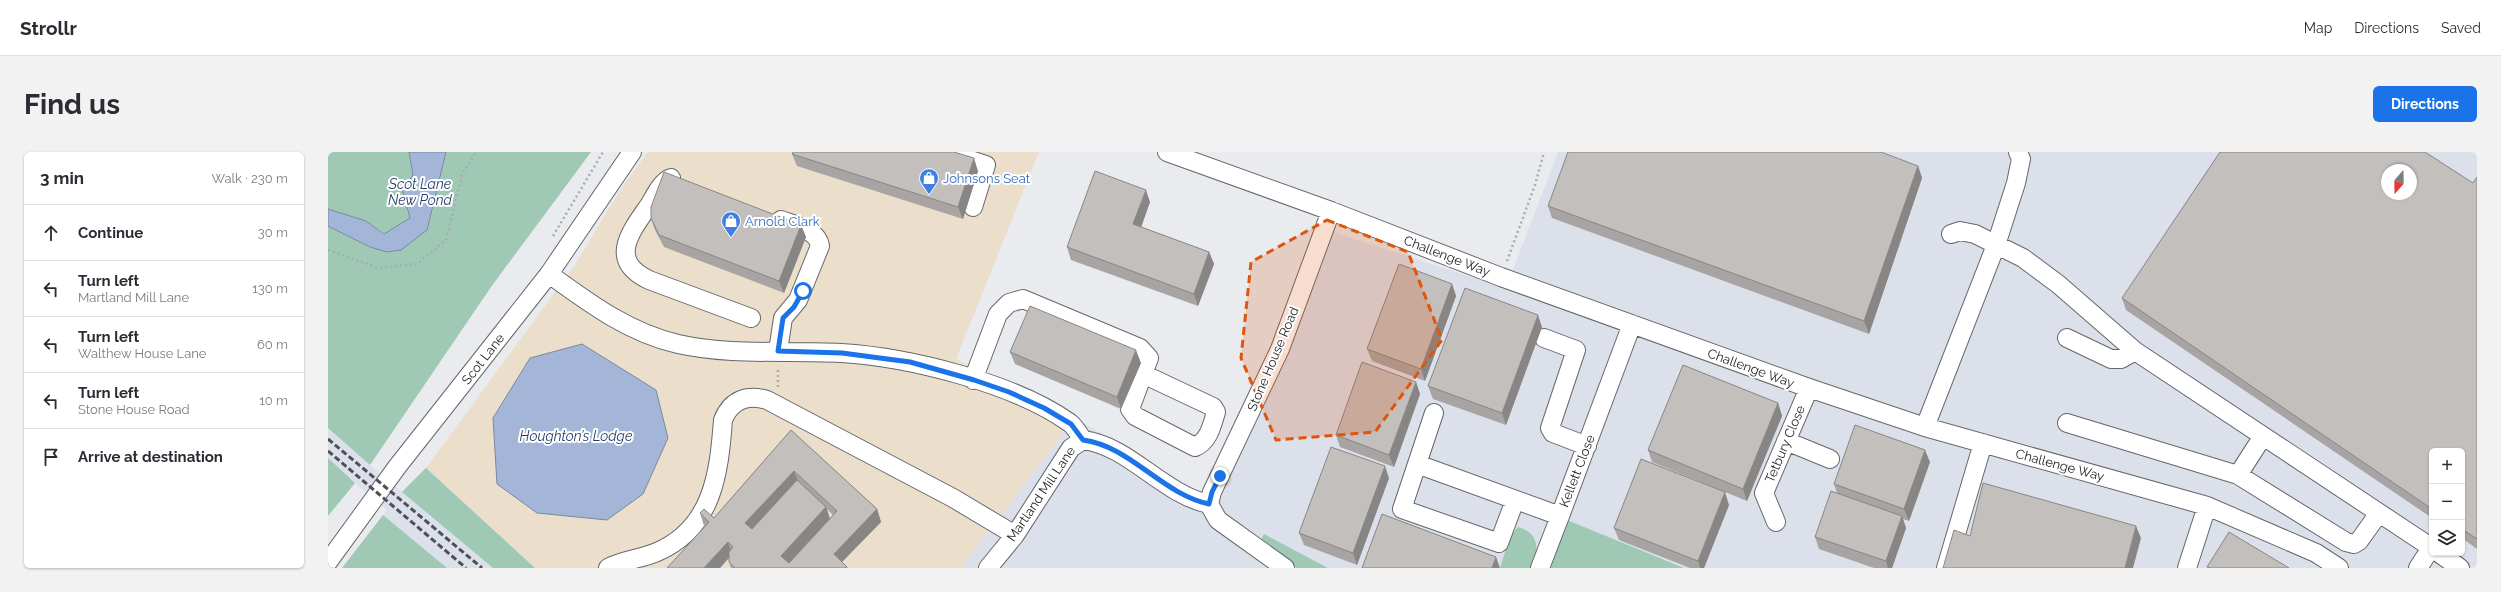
<!DOCTYPE html>
<html lang="en">
<head>
<meta charset="utf-8">
<style>
	:root { --surface:#fff; --page:#f2f2f3; --text:#2b2b33; --muted:#7c7c81; --line:#e1e1e2; --accent:#1a73e8 }
	body { margin:0; font-family:Raleway,sans-serif; background:var(--page); color:var(--text) }
	.controls { position:absolute; right:12px; bottom:12px; display:grid; overflow:hidden; border-radius:6px; box-shadow:0 1px 3px #0004 }
	.controls button { width:36px; height:36px; display:grid; place-items:center; padding:0; border:0; border-bottom:1px solid var(--line); background:var(--surface); color:var(--text); font:20px sans-serif }
	.compass { position:absolute; left:2053px; top:12px; width:36px; height:36px; border-radius:50%; background:var(--surface); box-shadow:0 1px 3px #0004; rotate:200deg }
	.stop { position:absolute; width:12px; height:12px; margin:-9px; border:3px solid #1a73e8; border-radius:50%; background:#fff }
	.stop.end { background:#1a73e8; border-color:#fff; box-shadow:0 1px 4px #0008 }
	.list { margin:0; padding:0; list-style:none }
	h2 { display:flex; justify-content:space-between; align-items:center; height:52px; margin:0; padding:0 16px; font-size:17px }
	h2 small { font-size:13px; font-weight:400; color:var(--muted) }
	.list li { display:grid; grid-template-columns:26px 1fr auto; gap:12px; align-items:center; box-sizing:border-box; height:56px; padding:0 16px; border-top:1px solid var(--line) }
	.list b { display:block; font-size:15px; white-space:nowrap }
	.list p { margin:0; font-size:13px; white-space:nowrap; color:var(--muted) }
	.list em { font-size:13px; font-style:normal; color:var(--muted) }
	.icon { flex:none; width:22px; height:22px; fill:none; stroke:currentColor; stroke-width:2; stroke-linecap:round; stroke-linejoin:round }
	.map { position:relative; flex:none; width:2149px; height:416px; overflow:hidden; border-radius:6px }
	header { display:flex; align-items:center; gap:24px; box-sizing:border-box; height:56px; padding:0 20px; background:var(--surface); border-bottom:1px solid var(--line) }
	header strong { font-size:19px }
	nav { display:flex; gap:22px; margin-inline-start:auto; font-size:14px }
	.intro { display:flex; align-items:center; justify-content:space-between; box-sizing:border-box; height:96px; padding:0 24px }
	h1 { margin:0; font-size:28px }
	.button { padding:10px 18px; border-radius:6px; background:var(--accent); color:#fff; font-size:14px; font-weight:700 }
	main { display:flex; gap:24px; padding:0 24px }
	aside { flex:1; background:var(--surface); border-radius:6px; box-shadow:0 1px 3px #0004 }
	.map>svg:first-child { display:block }
	.commercial { fill:#ebdfcb }
	.built { fill:#dbe0eb; fill-rule:evenodd }
	.green { fill:#9fc9b5 }
	.water { fill:#a3b6d8; stroke:#7b88a1 }
	.lines { fill:none; stroke-linecap:round; stroke-linejoin:round }
	.minor-casing { stroke:#65676a; stroke-width:20 }
	.path { stroke:#a9abae; stroke-width:2.5; stroke-dasharray:2 3; stroke-linecap:butt }
	.minor { stroke:#fff; stroke-width:18 }
	.rail { stroke:#4f5052; stroke-width:3; stroke-dasharray:6 3; stroke-linecap:butt }
	.wall { fill:#a8a4a3; fill-rule:evenodd }
	.shaded-wall { fill:#888684 }
	.building { fill:#c3bfbd; stroke:#888684; fill-rule:evenodd }
	.route { stroke:#1a73e8; stroke-width:5 }
	.marked { fill:#de560d; fill-opacity:0.2; stroke:#de560d; stroke-width:3; stroke-dasharray:8 5; stroke-linejoin:round }
	.labels { text-anchor:middle; dominant-baseline:central; stroke-width:4; stroke-linejoin:round; paint-order:stroke }
	.shop-label { font-size:13px; fill:#366cbe; stroke:#fff; text-anchor:start }
	.street-label { font-size:13px; fill:#1e1e20; stroke:#fff }
	.water-label { font-size:14px; font-style:italic; fill:#263d6a; stroke:#fff }
</style>
</head>
<body>
<header>
<strong>Strollr</strong>
<nav><a>Map</a><a>Directions</a><a>Saved</a></nav>
</header>
<div class="intro"><h1>Find us</h1><a class="button">Directions</a></div>
<main>
<aside>
<h2>3 min<small>Walk · 230 m</small></h2>
<ul class="list">
<li><svg class="icon" aria-label="ahead" viewBox="0 0 24 24"><path d="M12 20V5M6 11l6-6 6 6"/></svg><div><b>Continue</b></div><em>30 m</em></li>
<li><svg class="icon" aria-label="left" viewBox="0 0 24 24"><path d="M17 20v-9H6M10 6l-5 5 5 5"/></svg><div><b>Turn left</b><p>Martland Mill Lane</p></div><em>130 m</em></li>
<li><svg class="icon" aria-label="left" viewBox="0 0 24 24"><path d="M17 20v-9H6M10 6l-5 5 5 5"/></svg><div><b>Turn left</b><p>Walthew House Lane</p></div><em>60 m</em></li>
<li><svg class="icon" aria-label="left" viewBox="0 0 24 24"><path d="M17 20v-9H6M10 6l-5 5 5 5"/></svg><div><b>Turn left</b><p>Stone House Road</p></div><em>10 m</em></li>
<li><svg class="icon" aria-label="arrive" viewBox="0 0 24 24"><path d="M6 21V4h12l-3 4 3 4H6"/></svg><div><b>Arrive at destination</b></div></li>
</ul>
</aside>
<div class="map">
<svg width="2149" height="416" viewBox="0 0 2149 416">
	<rect width="100%" height="100%" fill="#e9ebef"/>
	<path class="commercial" d="M320 0H711L628 207 747 266 633 416H207L98 316 247 113 292 38Z"/>
	<path class="built" d="M1230 0H2149V416H633L747 266 889 350 962 201 1005 80 1178 136ZM2059 18H2083V42H2059ZM2104 299H2134V401H2104Z
		M0 228 42 313 74 340 98 316 207 416H119L55 363 59 358 27 331 0 349Z"/>
	<path class="green" d="M0 0H81L85 23 74 37 82 66 57 82 38 69 0 57Z
		M118 0H263L163 135 42 313 0 276V74L42 95 99 78Z
		M0 306 27 331 0 364Z
		M98 316 207 416H165L74 340Z
		M55 363 119 416H14Z
		M1239 368 1356 416H1223Z
		M1190 375C1212 381 1210 397 1206 416H1172L1182 384Z
		M936 382 1000 416H969L932 390Z"/>
	<path class="water" d="M81 0H118L99 78 73 98 59 100 42 95 0 74V57L38 69 56 82 82 66 74 37 85 23Z
		M254 192 328 238 340 286 315 342 279 368 209 361 169 332 165 266 202 206Z"/>
	<g class="lines">
		<defs>
			<path id="minor" d="M617 0 658 13 645 55
				M839 0 1003 59 1173 125 1481 236 1597 275 1879 354 1988 401 2011 416
				M343 26C334 29 327 43 322 52 303 79 279 108 321 128L423 166
				M1623 82 1632 79 1647 82 1695 106 1730 132 1807 199 2104 396
				M221 122C261 151 301 181 350 192 404 204 458 198 513 201 580 205 686 231 742 271 747 275 751 282 755 288
				M1216 186 1248 198 1222 276 1225 281 1259 294
				M1739 186 1783 207H1793L1807 199
				M450 199 455 166 470 148 492 94C490 78 466 73 453 68
				M645 228 670 162 681 151 695 147 812 196 821 206 802 257 807 264 867 295C881 289 884 273 888 260L885 255 815 222
				M1106 261 1089 312 1232 364 1304 172
				M1739 271 1910 323 2018 390 2026 392 2031 389 2051 361
				M1597 275 1668 93 1688 31 1693 7 1690 0
				M755 288C802 294 834 342 881 352
				M1458 289 1502 307
				M1089 312 1074 357 1171 391 1187 348
				M1910 323 1935 284
				M881 352 884 340 952 197 1003 59
				M881 352 890 368 957 416
				M1448 370 1436 341 1481 236
				M2111 401 2132 416
				M0 410 69 315 221 122 304 0
				M280 416C295 408 313 407 329 400 385 376 391 321 395 268 403 248 419 242 439 248L625 346 687 383
				M660 416 687 383 743 296 755 288
				M1212 416 1232 364
				M1618 416 1655 291
				M1859 416 1879 354
				M2090 416 2103 396"/>
		</defs>
		<use href="#minor" class="minor-casing"/>
		<path class="path" d="M225 84 275 0
			M0 98 51 116 89 112 118 88 134 22 148 0
			M1179 109 1207 33 1216 0
			M450 235V216"/>
		<use href="#minor" class="minor"/>
		<path class="rail" d="M0 287 154 416
			M0 299 138 416"/>
	</g>
	<path class="wall" d="M464 2 650 19 635 67 469 14Z
		M1590 14 1594 26 1541 182 1224 66 1220 54Z
		M2149 25V397L2134 386V299H2104V366L1798 158 1794 146 2145 31Z
		M822 50 813 75 881 100 886 112 870 154 743 108 739 95Z
		M323 66 473 73 478 85 456 141 336 95 327 78Z
		M1124 132 1128 144 1097 229 1044 209 1039 197Z
		M1214 175 1178 273 1105 247 1100 234Z
		M682 200 813 211 793 257 687 212Z
		M1088 230 1092 242 1066 315 1012 295 1008 283Z
		M1450 251 1454 264 1419 349 1324 310 1320 298Z
		M463 278 549 357 553 370 514 410 520 416H403L401 410V406L392 416H339L377 375 376 374 372 361 386 366ZM499 357 505 363 502 367Z
		M1602 310 1581 369 1575 367 1578 376 1564 416H1546L1491 397 1487 385 1509 341 1506 332Z
		M1061 326 1029 413 976 393 971 381Z
		M1401 353 1376 416H1362L1291 388 1286 376Z"/>
	<path class="shaded-wall" d="M646 6 650 19 635 67 630 55Z
		M1590 14 1594 26 1541 182 1536 169Z
		M818 38 822 50 810 84 805 72Z
		M473 73 478 85 456 141 451 129Z
		M881 100 886 112 870 154 866 142Z
		M1124 132 1128 144 1097 229 1093 217Z
		M1210 163 1214 175 1178 273 1174 261Z
		M808 198 813 211 793 257 789 245Z
		M1088 230 1092 242 1066 315 1061 303Z
		M1450 251 1454 264 1419 349 1415 337Z
		M1597 298 1602 310 1581 369 1576 357Z
		M1057 314 1061 326 1029 413 1025 401Z
		M466 319 471 331 422 383 417 371Z
		M1397 340 1401 353 1376 416H1372L1370 409Z
		M498 355 502 367 457 416 453 404Z
		M549 357 553 370 510 414 506 402Z
		M1574 364 1578 376 1564 416H1560L1558 409Z
		M1808 374 1813 386 1805 416H1797Z
		M400 390 404 402 392 416H376Z
		M1168 405 1172 416H1164Z"/>
	<path class="building" d="M465 0H626L646 6 630 55 464 2Z
		M1240 0H1553L1590 14 1536 169 1220 54Z
		M1892 0H2097L2145 31 2149 25V387L2134 377V299H2104V357L1794 146ZM2059 18H2083V42H2059Z
		M767 19 818 38 805 72 881 100 866 142 739 95Z
		M336 20 473 73 451 129 331 83 323 66V55Z
		M1071 112 1124 132 1093 217 1039 197Z
		M1137 136 1210 163 1174 261 1100 234Z
		M702 154 808 198 789 245 682 200Z
		M1034 210 1088 230 1061 303 1008 283Z
		M1355 213 1450 251 1415 337 1320 298Z
		M1527 273 1597 298 1576 357 1506 332Z
		M463 278 549 357 506 402 519 415 518 416H407L401 410V400L405 395 400 390 376 416H339L381 370 372 361 376 357 386 366ZM466 319 509 359 461 411 453 404 498 355 469 328 424 377 417 371Z
		M1003 295 1057 314 1025 401 971 381Z
		M1313 307 1397 340 1370 409 1286 376Z
		M1655 331 1808 374 1797 416H1615L1626 378 1642 384Z
		M1503 339 1574 364 1558 409 1487 385Z
		M1054 362 1168 405 1164 416H1034Z
		M1901 380 1961 416H1882L1879 415Z"/>
	<g class="lines">
		<path class="route" d="M475 139 466 155 455 166 450 199 514 201 582 210 646 228 681 240 716 256 743 272 755 288C802 294 834 342 881 352L884 340 892 324"/>
	</g>
	<path class="marked" d="M999 68 1080 100 1114 188 1047 280 948 288 913 206 923 110Z"/>
	<defs>
		<symbol id="shop-pin" viewBox="-11 -11 22 30"><path d="M0 17L-7.5 6A9.5 9.5 0 1 1 7.5 6Z" fill="#3f7fe0" stroke="#fff"/><path d="M-5-2.5h2.3a2.7 3.5 0 0 1 5.4 0H5L5.5 6h-11ZM-1.5-2.5h3a1.5 2.3 0 0 0-3 0Z" fill="#fff"/></symbol>
	</defs>
	<g fill-rule="evenodd">
		<use href="#shop-pin" x="590" y="15" width="22" height="30"/>
		<use href="#shop-pin" x="392" y="58" width="22" height="30"/>
	</g>
	<g class="labels">
		<g class="shop-label">
			<text x="615" y="26">Johnsons Seat</text>
			<text x="417" y="69">Arnold Clark</text>
		</g>
		<g class="street-label">
			<text transform="translate(1119 104) rotate(21)">Challenge Way</text>
			<text transform="translate(155 207) rotate(-52)">Scot Lane</text>
			<text transform="translate(945 207) rotate(-67)">Stone House Road</text>
			<text transform="translate(1423 216) rotate(20)">Challenge Way</text>
			<text transform="translate(1457 292) rotate(-67)">Tetbury Close</text>
			<text transform="translate(1732 313) rotate(15)">Challenge Way</text>
			<text transform="translate(1249 319) rotate(-69)">Kellett Close</text>
			<text transform="translate(713 342) rotate(-56)">Martland Mill Lane</text>
		</g>
		<g class="water-label">
			<text x="92" y="32">Scot Lane<tspan x="92" dy="16">New Pond</tspan></text>
			<text x="248" y="284">Houghton’s Lodge</text>
		</g>
	</g>
</svg>
<div class="controls">
<button>+</button>
<button>−</button>
<button><svg class="icon" aria-label="layers" viewBox="0 0 24 24"><path d="M12 4l9 5-9 5-9-5zM3 14l9 5 9-5"/></svg></button>
</div>
<svg class="compass" viewBox="-18 -18 36 36"><path d="M0-13l5 13h-10z" fill="#e53935"/><path d="M0 13l5-13h-10z" fill="#7c7c81"/></svg>
<div class="stop" style="left:475px;top:139px"></div>
<div class="stop end" style="left:892px;top:324px"></div>
</div>
</main>
</body>
</html>
